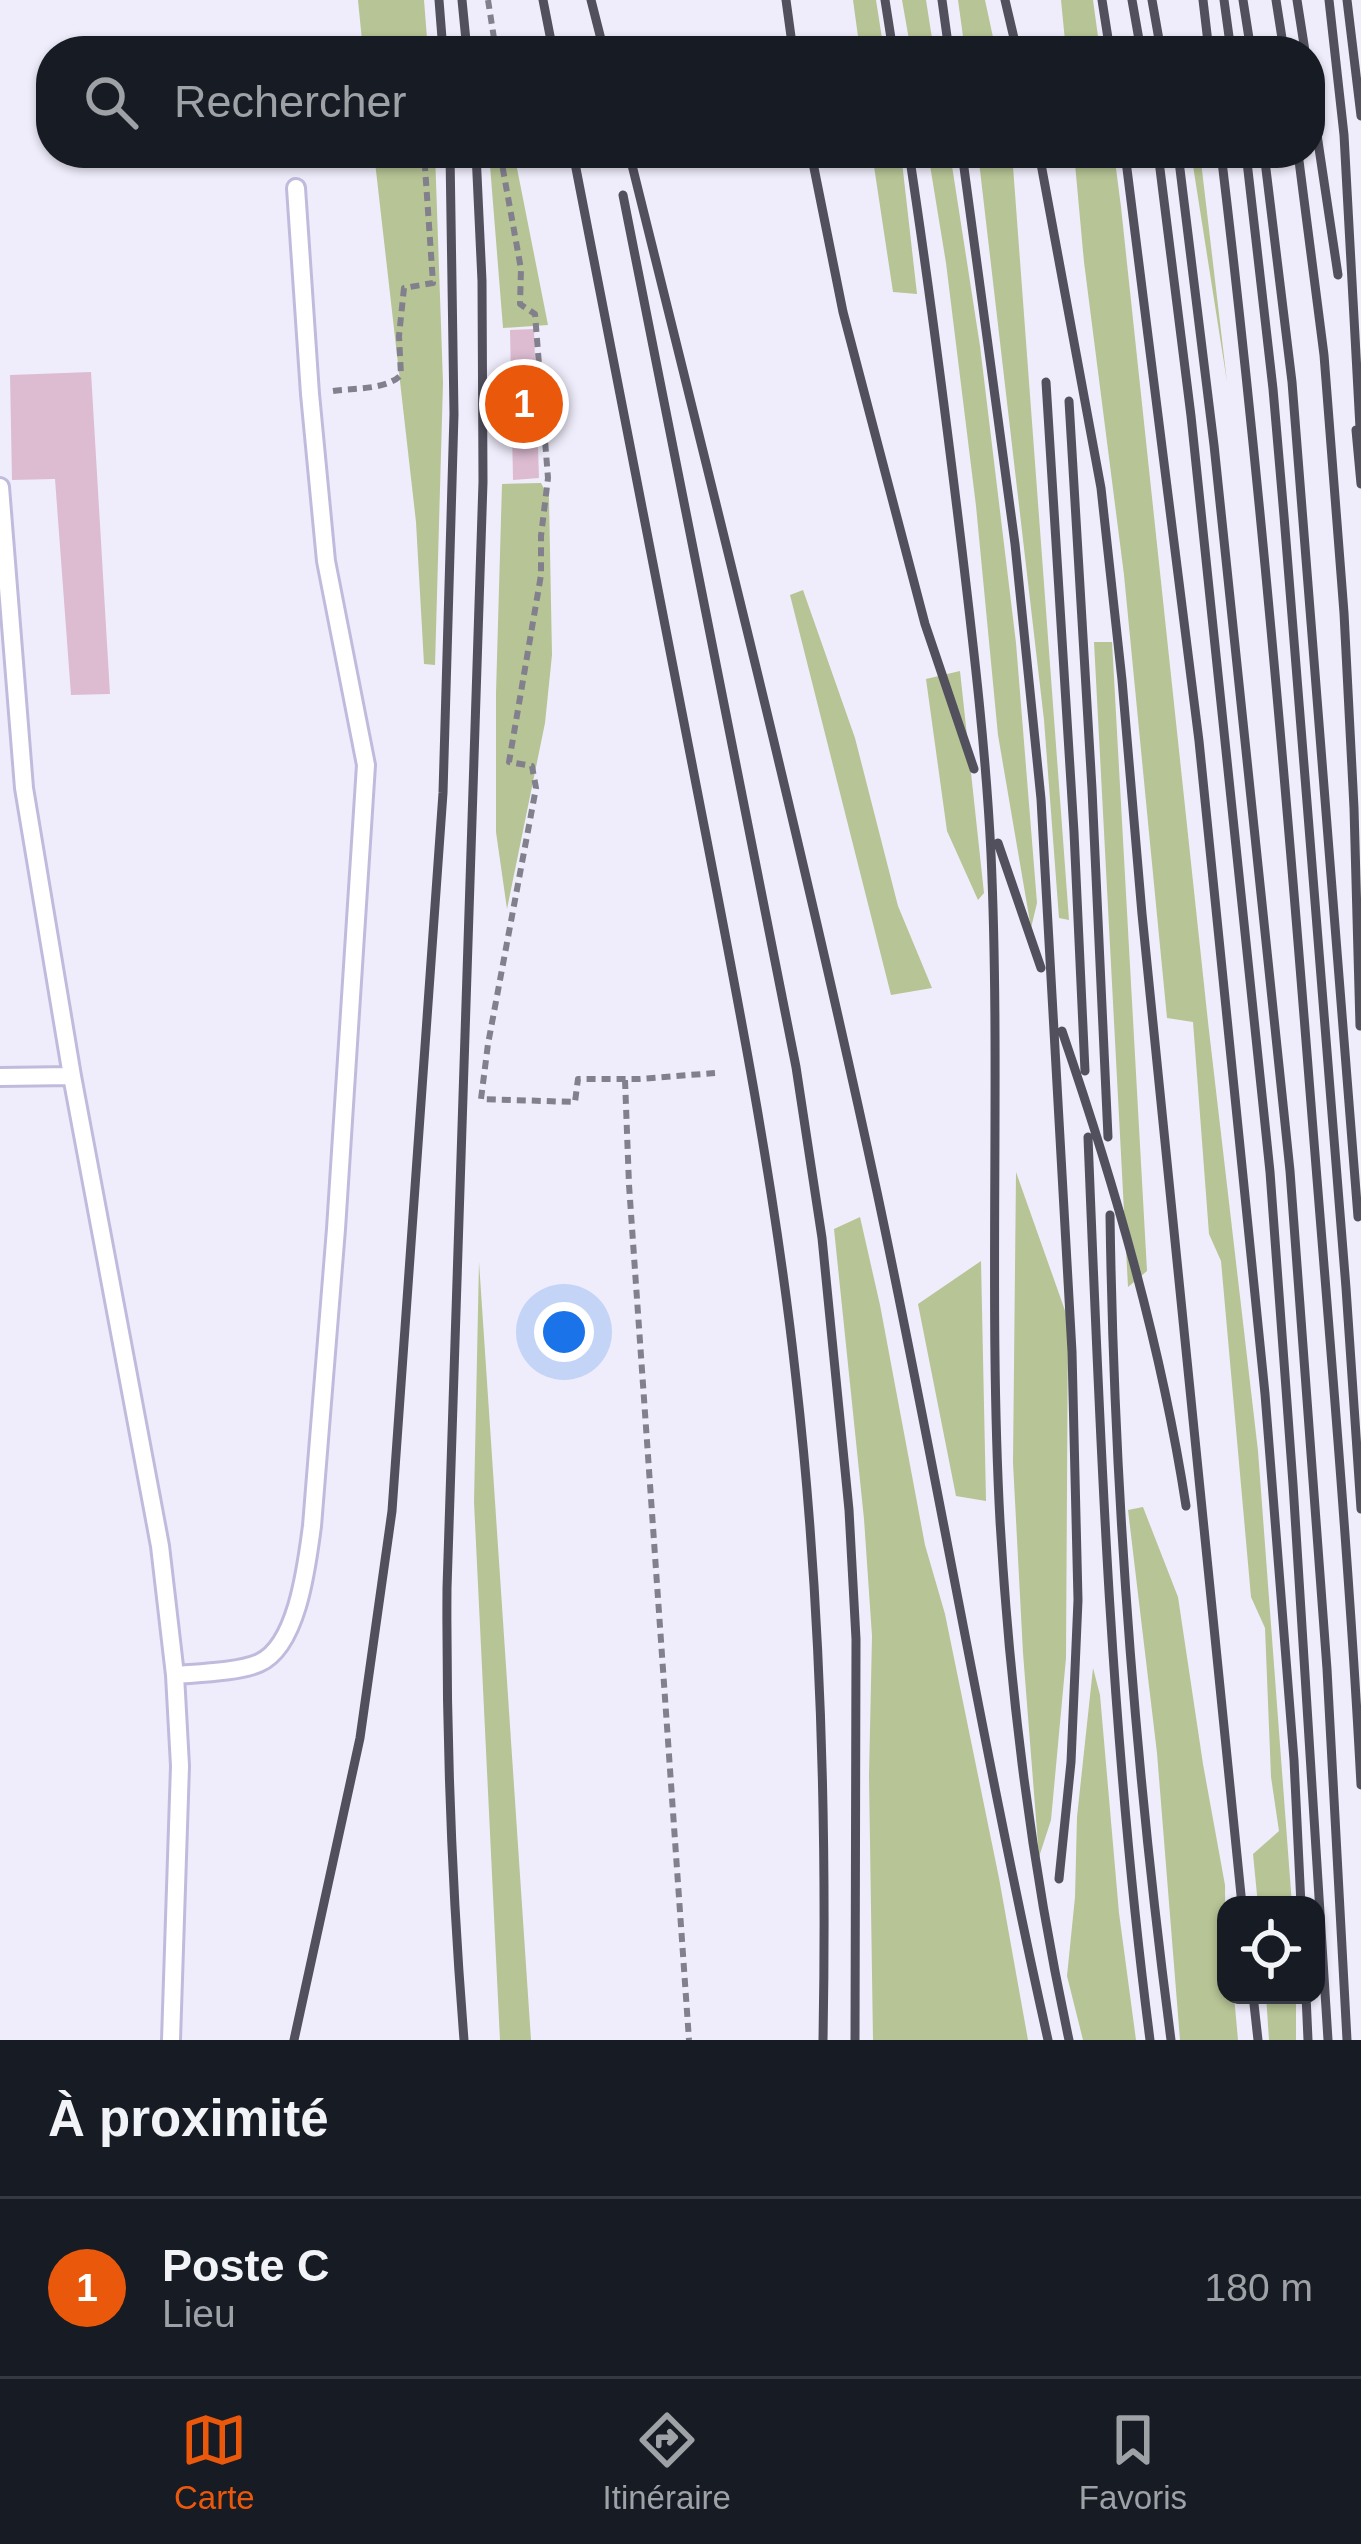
<!DOCTYPE html>
<html lang="fr">
<head>
<meta charset="utf-8">
<style>
	:root { --surface:#171b24; --page:#242831; --text:#f1f3f6; --muted:#9ea1a6; --line:#363941; --accent:#ea580c }
	body { margin:0; font-family:Arial,sans-serif; background:var(--page); color:var(--text) }
	.controls { position:absolute; right:36px; bottom:36px; display:grid; overflow:hidden; border-radius:24px; box-shadow:0 3px 9px #0004 }
	.controls button { width:108px; height:108px; display:grid; place-items:center; padding:0; border:0; border-bottom:3px solid var(--line); background:var(--surface); color:var(--text); font:60px sans-serif }
	.you { position:absolute; left:564px; top:1332px; width:42px; height:42px; margin:-30px; border:9px solid #fff; border-radius:50%; background:#1a73e8; box-shadow:0 0 0 18px #1a73e833 }
	.badge { display:grid; place-items:center; width:78px; height:78px; border-radius:50%; background:var(--accent); color:#fff; font-size:39px; font-weight:700 }
	.pin { position:absolute; translate:-50% -50%; border:6px solid #fff; box-shadow:0 3px 12px #0006 }
	.list { margin:0; padding:0; list-style:none }
	h2 { display:flex; justify-content:space-between; align-items:center; height:156px; margin:0; padding:0 48px; font-size:51px }
	h2 small { font-size:39px; font-weight:400; color:var(--muted) }
	.list li { display:grid; grid-template-columns:78px 1fr auto; gap:36px; align-items:center; box-sizing:border-box; height:180px; padding:0 48px; border-top:3px solid var(--line) }
	.list b { display:block; font-size:45px; white-space:nowrap }
	.list p { margin:0; font-size:39px; white-space:nowrap; color:var(--muted) }
	.list em { font-size:39px; font-style:normal; color:var(--muted) }
	.icon { flex:none; width:66px; height:66px; fill:none; stroke:currentColor; stroke-width:2; stroke-linecap:round; stroke-linejoin:round }
	.map { position:relative; flex:none; width:1361px; height:2040px; overflow:hidden }
	.search { position:absolute; background:var(--surface); box-shadow:0 3px 9px #0004; left:36px; right:36px; top:36px; height:132px; display:flex; align-items:center; gap:30px; box-sizing:border-box; padding:0 42px; border-radius:48px; color:var(--muted); font-size:45px }
	.sheet { height:336px; background:var(--surface) }
	nav { display:flex; justify-content:space-around; align-items:center; box-sizing:border-box; height:168px; border-top:3px solid var(--line); background:var(--surface); font-size:33px; color:var(--muted) }
	nav a { display:grid; justify-items:center; gap:6px }
	nav .on { color:var(--accent) }
	.map>svg:first-child { display:block }
	.green { fill:#b7c495 }
	.building { fill:#ddbcd2 }
	.lines { fill:none; stroke-linecap:round; stroke-linejoin:round }
	.lane-casing { stroke:#c0bbdd; stroke-width:22 }
	.path { stroke:#82808d; stroke-width:6; stroke-dasharray:9 6; stroke-linecap:butt }
	.lane { stroke:#fff; stroke-width:16 }
	.rail { stroke:#52505d; stroke-width:9 }
</style>
</head>
<body>
<div class="map">
<svg width="1361" height="2040" viewBox="0 0 1361 2040">
	<rect width="100%" height="100%" fill="#efedfb"/>
	<path class="green" d="M358 0H424L428 51H363Z
		M853 0H876L884 51H860Z
		M902 0H926L934 51H911Z
		M958 0H985L996 51H965Z
		M1061 0H1093L1100 51H1066Z
		M374 153H435L443 383 435 665 424 664 416 522Z
		M489 153H514L548 325 503 328Z
		M872 153H901L917 294 893 292Z
		M928 153H950L980 346 1016 643 1037 903 1031 928 998 735 976 506 946 263Z
		M978 153H1012L1069 920 1059 918 1044 720Z
		M1074 153H1114L1121 207 1208 1022 1258 1451 1292 1905H1258L1253 1854 1279 1831 1271 1777 1265 1628 1251 1597 1221 1261 1209 1234 1193 1022 1167 1018 1124 575 1084 262Z
		M1191 153H1200L1227 382Z
		M541 483 549 498 552 655 545 723 507 909 496 832V693L502 484Z
		M803 590 855 738 898 906 932 988 891 995 790 595Z
		M1094 642H1112L1147 1271 1128 1287Z
		M960 671 984 893 978 900 947 831 926 679Z
		M1016 1172 1068 1319 1066 1658 1051 1820 1039 1857 1023 1653 1013 1463Z
		M860 1217 880 1305 925 1545 945 1614 999 1878 1028 2040H873L869 1776 872 1636 864 1519 834 1229Z
		M981 1261 986 1501 956 1496 918 1304Z
		M479 1262 531 2040H500L474 1502Z
		M1143 1507 1178 1597 1203 1764 1225 1885 1226 1995H1234L1238 2040H1180L1157 1753 1128 1510Z
		M1093 1668 1100 1695 1119 1913 1136 2040H1083L1067 1976 1075 1897 1077 1817Z
		M1266 1995H1296V2040H1269Z"/>
	<path class="building" d="M534 329 539 478 513 480 510 330Z
		M91 372 110 694 71 695 55 479 12 480 10 375Z"/>
	<g class="lines">
		<defs>
			<path id="lane" d="M0 487 24 788 72 1076 160 1546 175 1675 180 1766 171 2040
				M0 1077 72 1076
				M175 1675C198 1673 238 1672 259 1663 298 1646 307 1563 312 1526L336 1229 366 765 326 561 310 394 296 188"/>
		</defs>
		<use href="#lane" class="lane-casing"/>
		<path class="path" d="M488 0 496 51
			M500 153 521 269 520 304 535 314 548 478 541 536V575L509 762 532 766 536 788 488 1044 481 1099 575 1102 578 1079H639L715 1073
			M333 391C354 388 386 390 401 375L399 336 404 288 433 283 424 153
			M625 1080 629 1185 689 2040"/>
		<use href="#lane" class="lane"/>
		<path class="rail" d="M439 0 443 51
			M462 0 467 51
			M543 0 553 51
			M591 0 604 51
			M786 0 793 51
			M885 0 893 51
			M942 0 949 51
			M1005 0 1017 51
			M1102 0 1110 51
			M1132 0 1141 51
			M1152 0 1161 51
			M1203 0 1209 51
			M1224 0 1231 51
			M1243 0 1251 51
			M1276 0 1284 51
			M1297 0 1305 51
			M1329 0 1344 135 1361 446
			M1347 0 1361 116
			M1310 88 1338 275
			M573 153C613 360 653 567 694 774 733 975 774 1176 796 1379 821 1599 827 1819 823 2040
			M629 153C715 499 802 844 877 1192 937 1474 985 1759 1048 2040
			M811 153 843 312 925 624 974 769
			M909 153C929 285 946 417 962 550 974 651 986 752 991 854 1001 1076 988 1299 1000 1521 1010 1695 1032 1869 1069 2040
			M962 153 1015 544 1041 799 1072 1352 1078 1600 1071 1762 1059 1879
			M1039 153 1101 488 1122 680 1142 914 1242 1905
			M1125 153 1199 741 1265 1394 1294 1760 1301 1905
			M1158 153 1191 416 1270 1172 1293 1484 1328 2040
			M1178 153 1214 445 1290 1171 1327 1669 1347 2040
			M1221 153C1259 469 1286 787 1311 1104 1329 1331 1349 1558 1361 1785
			M1246 153 1273 389 1284 516 1346 1288 1361 1509
			M1264 153 1292 382 1358 1217
			M1298 153 1324 355 1344 613 1354 808 1360 1026
			M623 195 796 1067 822 1238 849 1510 856 1639 855 2040
			M1046 382 1074 832 1085 1071
			M1069 401 1092 789 1108 1137
			M1356 430 1361 484
			M998 843 1041 968
			M1062 1031C1115 1186 1161 1344 1186 1506
			M1088 1137C1100 1439 1111 1740 1150 2040
			M1110 1215C1114 1490 1135 1767 1171 2040
			M1253 1995 1258 2040
			M1306 1995 1308 2040
			M294 2040 360 1738 392 1511 443 793 454 414 450 153
			M464 2040C452 1889 446 1739 447 1588L483 482 482 281 476 153"/>
	</g>
</svg>
<div class="controls">
<button><svg class="icon" aria-label="locate" viewBox="0 0 24 24"><circle cx="12" cy="12" r="6"/><path d="M12 2v4M12 18v4M2 12h4M18 12h4"/></svg></button>
</div>
<div class="you"></div>
<div class="pin badge" style="left:524px;top:404px">1</div>
<div class="search"><svg class="icon" aria-label="search" viewBox="0 0 24 24"><circle cx="10" cy="10" r="6"/><path d="M15 15l6 6"/></svg>Rechercher</div>
</div>
<section class="sheet">
<h2>À proximité<small></small></h2>
<ul class="list">
<li><span class="badge">1</span><div><b>Poste C</b><p>Lieu</p></div><em>180 m</em></li>
</ul>
</section>
<nav>
<a class="on"><svg class="icon" aria-label="map" viewBox="0 0 24 24"><path d="M3 6l6-2 6 2 6-2v14l-6 2-6-2-6 2zM9 4v14M15 6v14"/></svg>Carte</a>
<a><svg class="icon" aria-label="directions" viewBox="0 0 24 24"><path d="M12 3l9 9-9 9-9-9zM9 14v-3h6M13 9l2 2-2 2"/></svg>Itinéraire</a>
<a><svg class="icon" aria-label="saved" viewBox="0 0 24 24"><path d="M7 4h10v16l-5-4-5 4z"/></svg>Favoris</a>
</nav>
</body>
</html>
